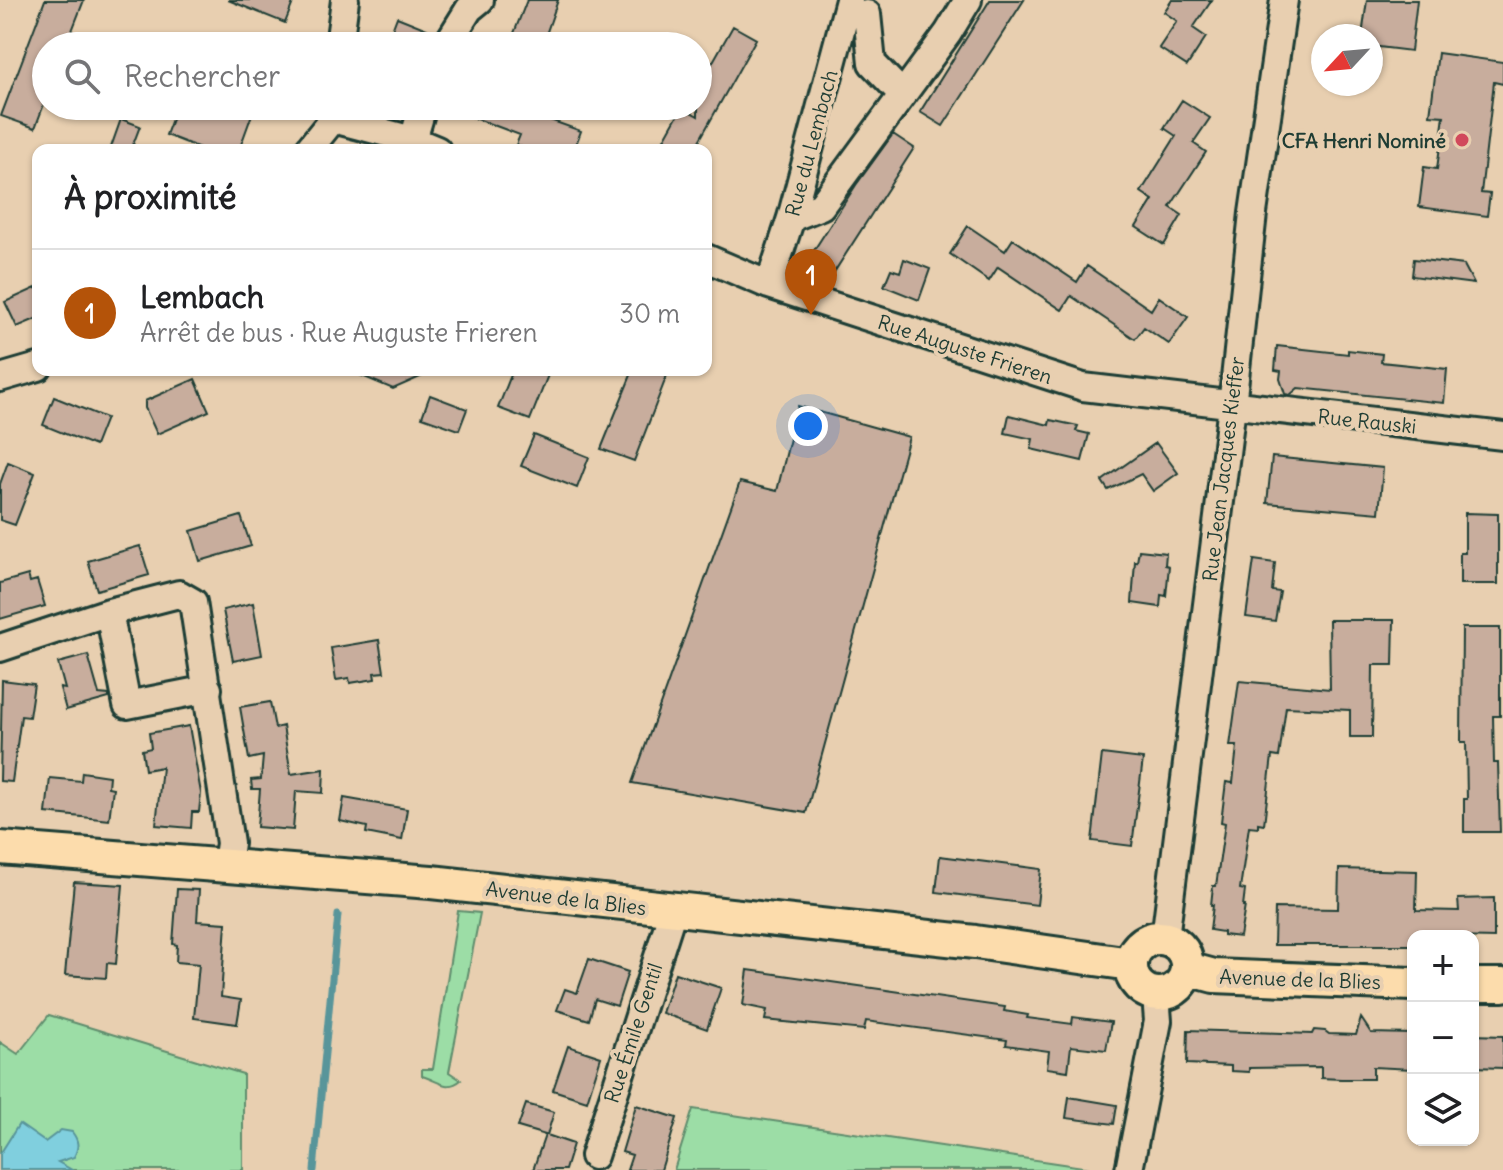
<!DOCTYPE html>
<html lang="fr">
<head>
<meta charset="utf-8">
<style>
	:root { --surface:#fff; --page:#f6f6f6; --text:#202124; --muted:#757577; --line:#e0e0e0; --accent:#b45309 }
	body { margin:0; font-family:Delius,sans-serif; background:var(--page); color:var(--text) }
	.controls { position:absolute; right:24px; bottom:24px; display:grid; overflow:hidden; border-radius:16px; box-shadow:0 2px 6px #0004 }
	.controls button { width:72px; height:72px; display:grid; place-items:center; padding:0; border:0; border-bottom:2px solid var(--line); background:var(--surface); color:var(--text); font:40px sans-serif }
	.compass { position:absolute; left:1311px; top:24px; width:72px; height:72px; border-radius:50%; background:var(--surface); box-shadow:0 2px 6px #0004; rotate:244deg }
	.you { position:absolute; left:808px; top:426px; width:28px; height:28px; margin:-20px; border:6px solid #fff; border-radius:50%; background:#1a73e8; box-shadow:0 0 0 12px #1a73e833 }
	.badge { display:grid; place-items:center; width:52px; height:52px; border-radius:50%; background:var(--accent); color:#fff; font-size:26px; font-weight:700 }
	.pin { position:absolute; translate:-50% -66px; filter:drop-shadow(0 2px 4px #0008) }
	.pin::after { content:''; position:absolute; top:42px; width:28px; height:24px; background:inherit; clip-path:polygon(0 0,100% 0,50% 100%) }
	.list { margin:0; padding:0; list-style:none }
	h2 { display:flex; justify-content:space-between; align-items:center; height:104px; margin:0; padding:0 32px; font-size:34px }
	h2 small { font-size:26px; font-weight:400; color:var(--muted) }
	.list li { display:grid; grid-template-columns:52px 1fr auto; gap:24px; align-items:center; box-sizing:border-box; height:128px; padding:0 32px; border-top:2px solid var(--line) }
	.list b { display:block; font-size:30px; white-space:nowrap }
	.list p { margin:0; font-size:26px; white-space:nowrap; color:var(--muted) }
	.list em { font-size:26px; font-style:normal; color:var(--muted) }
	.icon { flex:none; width:44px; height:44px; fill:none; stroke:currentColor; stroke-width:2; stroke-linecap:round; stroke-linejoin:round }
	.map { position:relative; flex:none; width:1503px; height:1170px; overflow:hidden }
	.search { position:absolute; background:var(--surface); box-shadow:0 2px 6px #0004; left:32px; top:32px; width:680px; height:88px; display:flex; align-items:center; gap:20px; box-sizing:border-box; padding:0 28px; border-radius:44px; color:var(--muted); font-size:30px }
	.panel { position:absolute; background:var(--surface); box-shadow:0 2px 6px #0004; left:32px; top:144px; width:680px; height:232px; border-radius:16px }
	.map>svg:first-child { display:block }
	.green { fill:#9cdda6; stroke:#5e8d6d; stroke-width:2 }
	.water { fill:#80cfde; stroke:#59959a; stroke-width:2 }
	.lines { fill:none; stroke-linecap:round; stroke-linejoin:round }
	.stream { stroke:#59959a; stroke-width:7 }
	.building { fill:#c8ad9d; stroke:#1f3d34; stroke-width:2 }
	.minor-casing { stroke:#1f3d34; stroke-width:32 }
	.major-casing { stroke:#1f3d34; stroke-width:38 }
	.minor { stroke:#e8cfb0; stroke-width:26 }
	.major { stroke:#fcdcac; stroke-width:32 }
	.poi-dot { fill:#d1495b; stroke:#e8cfb0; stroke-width:3 }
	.labels { text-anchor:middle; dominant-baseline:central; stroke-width:8; stroke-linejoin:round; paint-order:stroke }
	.poi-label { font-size:20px; font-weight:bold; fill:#1f3d34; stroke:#e8cfb0; text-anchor:end }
	.street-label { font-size:20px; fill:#1f3d34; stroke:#e8cfb0 }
</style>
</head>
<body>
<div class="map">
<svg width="1503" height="1170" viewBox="0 0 1503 1170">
	<rect width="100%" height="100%" fill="#e8cfb0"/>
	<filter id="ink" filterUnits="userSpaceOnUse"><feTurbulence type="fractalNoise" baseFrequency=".0125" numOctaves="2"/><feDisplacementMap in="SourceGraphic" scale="16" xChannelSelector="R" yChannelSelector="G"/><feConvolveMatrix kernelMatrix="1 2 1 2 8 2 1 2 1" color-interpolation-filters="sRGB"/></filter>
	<g filter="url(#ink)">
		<path class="green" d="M458 911 480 913 449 1072 461 1080C447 1092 437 1080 422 1076V1069H433Z
			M49 1015 243 1074V1170H0V1042L18 1054Z
			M693 1109 1103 1170H674Z"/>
		<path class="water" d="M19 1124 45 1142 61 1130 72 1132C79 1141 79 1147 74 1157L58 1162 72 1170H0V1154Z"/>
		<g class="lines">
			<path class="stream" d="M314 1170 338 915"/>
		</g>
		<path class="building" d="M45 0H84L66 46H46V99L35 128 1 116Z
			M228 0H294L285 23Z
			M527 0H558L542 46H509Z
			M990 0H1024L943 126 920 112Z
			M1172 0H1212L1193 28 1206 37 1187 66 1159 48 1177 21 1164 12Z
			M1367 0H1417L1411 51 1371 46V36H1362Z
			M397 17 427 29 420 46H386Z
			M733 26 756 39 694 150H658L682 107 698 116V88Z
			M1438 53 1503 62V84L1494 82 1481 193 1490 194 1487 216 1419 207 1424 167 1437 169 1444 116 1430 115Z
			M1182 100 1210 118 1193 143 1206 152 1170 207 1182 215 1164 245 1136 227 1153 200 1141 192 1176 136 1164 128Z
			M177 106H255L239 150H205L166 135Z
			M448 106H511L581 131 574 150H530L516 145 520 135 448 108Z
			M121 119 140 126 131 150H110Z
			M893 134 914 148 831 277 807 261 856 185Z
			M968 226 1005 251 1013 239 1077 282 1087 266 1151 310 1159 297 1188 317 1169 344 1144 327 1135 339 1071 296 1062 310 998 267 989 281 950 254Z
			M904 259 930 269 919 300 884 286 891 269 900 272Z
			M1414 259 1464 265 1474 284 1412 276Z
			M38 287V318L17 327 5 302Z
			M1277 346 1348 354V350L1382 354 1381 362 1447 369 1444 403 1298 388 1290 395 1285 394 1280 379 1281 371 1275 370Z
			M348 370H436L393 389Z
			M513 370H550L530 420 498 408Z
			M633 370H669L634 461 601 449Z
			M195 379 209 411 157 434 145 408V401Z
			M430 395 467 409 459 430 422 417Z
			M54 397 106 418 95 446 43 425Z
			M798 406 909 437 806 813 632 783 740 482 777 491Z
			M1009 415 1049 425 1050 420 1078 426 1076 431 1089 434 1082 461 1031 449 1033 439 1005 433Z
			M534 435 589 457 577 488 521 466Z
			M1156 443 1178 473 1153 491 1141 474 1108 490 1102 481Z
			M1272 457 1383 468 1379 513 1267 503Z
			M8 462 35 473 15 525 0 520V484Z
			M1465 513 1498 514V584H1460V553H1465Z
			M241 516 251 546 200 561 191 531Z
			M140 546 149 575 97 590 88 561Z
			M1139 550 1166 553 1165 565 1169 566 1166 596 1161 595 1160 607 1132 603 1135 561 1137 562Z
			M1254 560 1275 563 1272 591 1280 592 1275 621 1246 617Z
			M28 575 30 582 37 580 45 606 0 619V583Z
			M253 603 262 655 233 661 223 610Z
			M1329 620H1394L1393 665H1373L1372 737H1350V710L1286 707 1279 757 1272 756 1264 824 1258 823V827L1249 826 1240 889 1245 890 1243 906H1245L1240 937 1223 935V932L1210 930 1213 905H1211L1213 886H1216L1225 823 1221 822 1226 782 1233 783 1237 746H1230L1239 681 1330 689Z
			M1462 628H1500V716H1493L1494 763H1498L1500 832H1464V799H1467L1466 742H1461Z
			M379 640 384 672 374 673 375 679 350 683 349 678 336 680 331 648Z
			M88 655 99 694 109 695V698L66 710 60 688 65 689 58 663Z
			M2 680 34 684 29 717 21 716 12 782 0 781Z
			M270 702 275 728 283 726 291 774 324 769 323 793 296 791 293 830 257 827 260 789H252L251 780 261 779 263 756 249 759 240 707Z
			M189 726 201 793 199 812H192L191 828 156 825 162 767 145 770 142 750 151 748 149 733Z
			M1102 754 1143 759 1132 846 1092 841Z
			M82 772 109 776 108 787 113 788 109 820 46 813 50 778 81 781Z
			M344 798 407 809 402 840 366 833 367 827 340 821Z
			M940 856 1041 869 1037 905 936 892Z
			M1339 869 1417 871 1416 910 1459 911 1458 899 1494 898V938L1413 936V945H1274L1275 908 1338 909Z
			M74 882 123 885 116 964 107 963 106 978 65 975Z
			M177 889 199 890 197 921 226 923 221 997 241 1000 237 1024 194 1018 199 964 176 962 177 945 173 944Z
			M589 959 628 972 617 1006 595 999 589 1020 557 1010 565 989 577 993Z
			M748 970 1005 1007 1004 1011 1028 1015 1027 1018 1072 1024 1073 1017 1111 1022 1106 1050 1071 1046 1068 1071 1047 1068 1049 1051 1006 1045 1007 1040 866 1021 864 1030 765 1020 767 1010 743 1005Z
			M675 973 721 988 707 1029 662 1013Z
			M1361 1018 1371 1033 1413 1034V1069L1373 1067V1079H1341L1321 1078V1067L1249 1068V1072L1231 1071V1066L1187 1064 1188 1030 1312 1034 1314 1030 1325 1031 1329 1034 1356 1035Z
			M1473 1035 1503 1036V1068L1473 1067Z
			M568 1046 601 1057 587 1101 553 1090Z
			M1069 1097 1117 1105 1114 1124 1066 1118Z
			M526 1104 554 1112 547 1135 573 1144 565 1170H533L545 1135 518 1127Z
			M636 1105 677 1118 661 1170H627L632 1155 622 1152Z"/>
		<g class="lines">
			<defs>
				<path id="minor" d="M867 14 872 63 902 94
					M339 46 345 0
					M446 46 469 9 480 0
					M333 119 413 140 437 150
					M413 140 423 106
					M308 150 333 119V106
					M791 218 821 206 948 33 968 0
					M706 258 769 285 1083 387 1503 436
					M769 285 791 218 849 0
					M0 378 38 367
					M109 612 127 705 208 689
					M0 648 109 612 179 594 193 602 230 843 227 864
					M1165 938 1232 406 1253 213 1284 0
					M594 1156 673 910
					M1129 1170 1158 1021 1156 995"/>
				<path id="major" d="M0 848 431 882 975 942 1131 964
					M1131 966a28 28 0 1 1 56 0a28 28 0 1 1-56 0Z
					M1188 969 1214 976 1413 984
					M1473 985H1503"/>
			</defs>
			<use href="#minor" class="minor-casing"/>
			<use href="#major" class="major-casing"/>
			<use href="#minor" class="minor"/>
			<use href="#major" class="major"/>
		</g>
	</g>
	<circle class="poi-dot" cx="1462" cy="140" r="8"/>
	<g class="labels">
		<g class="poi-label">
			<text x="1446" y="140">CFA Henri Nominé</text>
		</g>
		<g class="street-label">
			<text transform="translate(811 143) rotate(-75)">Rue du Lembach</text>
			<text transform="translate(965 349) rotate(18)">Rue Auguste Frieren</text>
			<text transform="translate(1367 421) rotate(6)">Rue Rauski</text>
			<text transform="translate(1223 469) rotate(-83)">Rue Jean Jacques Kieffer</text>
			<text transform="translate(566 898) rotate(7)">Avenue de la Blies</text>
			<text transform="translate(1300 979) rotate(2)">Avenue de la Blies</text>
			<text transform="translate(633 1033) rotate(-72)">Rue Émile Gentil</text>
		</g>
	</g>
</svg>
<div class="controls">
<button>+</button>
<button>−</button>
<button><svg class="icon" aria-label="layers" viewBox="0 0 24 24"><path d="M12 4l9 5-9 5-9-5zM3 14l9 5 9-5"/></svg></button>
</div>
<svg class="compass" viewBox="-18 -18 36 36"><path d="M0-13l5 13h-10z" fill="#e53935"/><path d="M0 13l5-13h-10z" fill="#757577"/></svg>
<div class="you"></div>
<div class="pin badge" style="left:811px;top:315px">1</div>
<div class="search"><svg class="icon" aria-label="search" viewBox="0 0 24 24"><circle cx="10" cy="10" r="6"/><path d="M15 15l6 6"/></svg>Rechercher</div>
<section class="panel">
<h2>À proximité<small></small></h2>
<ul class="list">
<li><span class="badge">1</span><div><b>Lembach</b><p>Arrêt de bus · Rue Auguste Frieren</p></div><em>30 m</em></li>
</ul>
</section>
</div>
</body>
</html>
